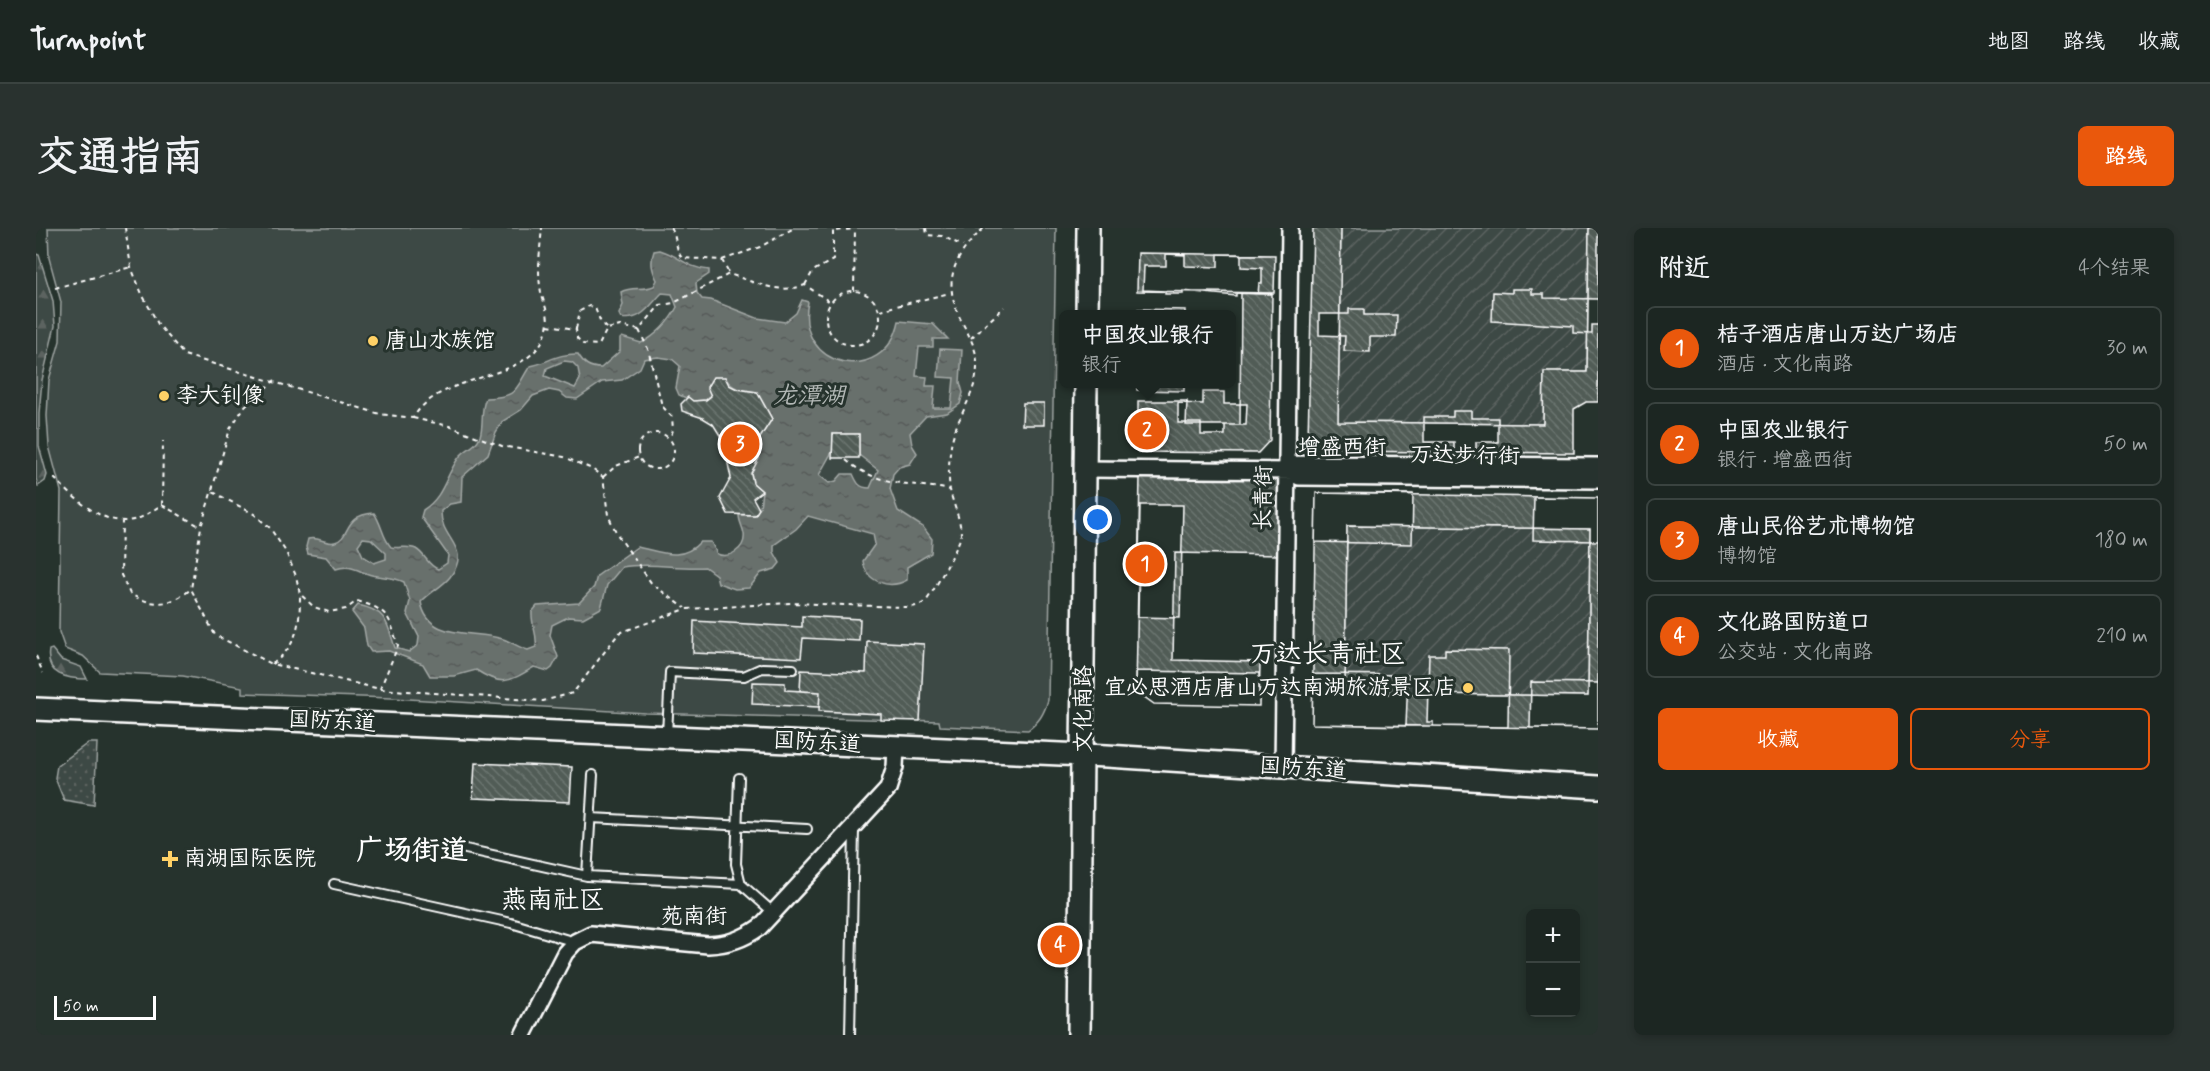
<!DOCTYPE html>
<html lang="zh">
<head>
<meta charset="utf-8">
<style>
	:root { --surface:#1c2622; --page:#29322f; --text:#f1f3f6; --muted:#a0a5a5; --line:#3a4340; --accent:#ea580c }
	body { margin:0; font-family:Mynerve,"LXGW WenKai TC",sans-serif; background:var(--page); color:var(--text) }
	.controls { position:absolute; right:18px; bottom:18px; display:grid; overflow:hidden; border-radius:9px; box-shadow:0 3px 9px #0003 }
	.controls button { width:54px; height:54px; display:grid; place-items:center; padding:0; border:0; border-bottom:2px solid var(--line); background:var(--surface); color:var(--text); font:30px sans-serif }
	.scale { position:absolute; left:18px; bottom:15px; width:102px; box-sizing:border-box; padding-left:6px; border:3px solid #fff; border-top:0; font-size:16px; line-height:21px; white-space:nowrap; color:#fff; -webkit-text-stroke:4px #26332d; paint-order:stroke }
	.you { position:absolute; left:1062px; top:292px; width:21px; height:21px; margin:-15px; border:4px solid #fff; border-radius:50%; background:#1a73e8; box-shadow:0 0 0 9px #1a73e833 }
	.badge { display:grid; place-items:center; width:39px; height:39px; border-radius:50%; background:var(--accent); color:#fff; font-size:20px; font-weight:700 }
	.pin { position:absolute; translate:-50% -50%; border:3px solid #fff; box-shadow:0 2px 6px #0006 }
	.popup { position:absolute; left:1023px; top:82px; width:177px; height:78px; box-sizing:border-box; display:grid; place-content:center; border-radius:9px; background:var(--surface); filter:drop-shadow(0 2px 4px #0005); font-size:20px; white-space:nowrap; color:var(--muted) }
	.popup b { font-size:22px; color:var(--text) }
	.popup::after { content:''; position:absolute; left:50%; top:100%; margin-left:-12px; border:12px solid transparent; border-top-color:var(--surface) }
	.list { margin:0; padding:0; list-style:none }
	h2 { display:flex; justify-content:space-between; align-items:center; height:78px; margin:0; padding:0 24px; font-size:26px }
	h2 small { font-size:20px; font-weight:400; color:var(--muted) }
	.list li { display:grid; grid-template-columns:39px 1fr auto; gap:18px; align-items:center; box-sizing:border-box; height:84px; margin:0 12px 12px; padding:0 12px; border:2px solid var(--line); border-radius:9px }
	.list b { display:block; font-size:22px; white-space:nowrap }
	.list p { margin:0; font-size:20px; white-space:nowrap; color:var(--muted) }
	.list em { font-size:20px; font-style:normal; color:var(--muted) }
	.actions { display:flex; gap:12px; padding:18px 24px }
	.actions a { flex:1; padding:14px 0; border:2px solid var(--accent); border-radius:9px; text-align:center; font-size:21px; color:var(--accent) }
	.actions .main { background:var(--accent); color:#fff }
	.map { position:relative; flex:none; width:1562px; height:807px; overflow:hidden; border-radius:9px }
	header { display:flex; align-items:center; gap:36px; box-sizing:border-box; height:84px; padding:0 30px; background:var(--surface); border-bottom:2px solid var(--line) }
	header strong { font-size:28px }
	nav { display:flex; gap:33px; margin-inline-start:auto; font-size:21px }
	.intro { display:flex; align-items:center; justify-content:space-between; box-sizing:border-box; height:144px; padding:0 36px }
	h1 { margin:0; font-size:42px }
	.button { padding:15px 27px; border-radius:9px; background:var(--accent); color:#fff; font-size:21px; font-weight:700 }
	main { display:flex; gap:36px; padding:0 36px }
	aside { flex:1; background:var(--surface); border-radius:9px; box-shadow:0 3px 9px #0003 }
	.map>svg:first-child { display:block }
	.grass { fill:url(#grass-dots); stroke:#9ea4a2; stroke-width:1.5 }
	.forest { fill:url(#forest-firs); stroke:#9ea4a2; stroke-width:1.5 }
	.park { fill:#3e4944; stroke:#9ea4a2; stroke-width:1.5 }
	.garden { fill:url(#garden-furrows); stroke:#9ea4a2; stroke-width:1.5 }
	.water { fill:url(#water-ripples); stroke:#a4a9a7; stroke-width:1.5; fill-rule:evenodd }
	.building { fill:url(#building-back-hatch); stroke:#fff; stroke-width:1.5; fill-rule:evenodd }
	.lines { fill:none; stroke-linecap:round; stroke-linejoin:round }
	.lane-casing { stroke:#fff; stroke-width:12 }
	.street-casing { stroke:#fff; stroke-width:20 }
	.secondary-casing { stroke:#fff; stroke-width:26 }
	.path { stroke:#fff; stroke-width:2; stroke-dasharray:4.5 4.5; stroke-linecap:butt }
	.lane { stroke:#26332d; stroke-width:8 }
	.street { stroke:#26332d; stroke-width:15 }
	.secondary { stroke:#26332d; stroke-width:21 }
	.poi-dot { fill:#ffd166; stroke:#26332d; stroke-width:2 }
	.labels { text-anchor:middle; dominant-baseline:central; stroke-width:6; stroke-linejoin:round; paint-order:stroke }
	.poi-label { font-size:22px; fill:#fff; stroke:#26332d; text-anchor:start }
	.street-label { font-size:22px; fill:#fff; stroke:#26332d }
	.water-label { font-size:24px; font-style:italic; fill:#b3b8b6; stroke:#26332d }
	.quarter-label { font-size:26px; fill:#fff; stroke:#26332d }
	.district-label { font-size:28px; font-weight:bold; fill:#fff; stroke:#26332d }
</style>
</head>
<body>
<header>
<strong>Turnpoint</strong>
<nav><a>地图</a><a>路线</a><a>收藏</a></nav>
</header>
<div class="intro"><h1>交通指南</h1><a class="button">路线</a></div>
<main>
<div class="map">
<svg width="1562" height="807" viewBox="0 0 1562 807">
	<defs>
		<pattern id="grass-dots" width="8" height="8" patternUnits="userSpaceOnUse" patternTransform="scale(1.5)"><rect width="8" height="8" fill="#3e4944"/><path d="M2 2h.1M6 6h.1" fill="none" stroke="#5b6460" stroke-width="1.8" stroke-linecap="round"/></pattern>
		<pattern id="forest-firs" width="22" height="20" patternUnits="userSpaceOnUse" patternTransform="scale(1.5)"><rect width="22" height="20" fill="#3e4944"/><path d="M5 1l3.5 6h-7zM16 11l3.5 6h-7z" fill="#5b6460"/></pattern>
		<pattern id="garden-furrows" width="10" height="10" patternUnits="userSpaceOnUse" patternTransform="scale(1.5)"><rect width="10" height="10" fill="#3e4944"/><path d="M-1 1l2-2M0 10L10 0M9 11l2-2" fill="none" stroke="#5b6460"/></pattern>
		<pattern id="water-ripples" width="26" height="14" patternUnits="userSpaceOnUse" patternTransform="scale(1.5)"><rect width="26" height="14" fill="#67706c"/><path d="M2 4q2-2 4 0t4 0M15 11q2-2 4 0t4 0" fill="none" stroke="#575a59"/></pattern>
		<pattern id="building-back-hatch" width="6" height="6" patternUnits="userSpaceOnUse" patternTransform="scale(1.5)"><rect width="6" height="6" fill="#515c57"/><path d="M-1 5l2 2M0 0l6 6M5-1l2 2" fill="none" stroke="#6b7470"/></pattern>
	</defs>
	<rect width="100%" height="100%" fill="#26332d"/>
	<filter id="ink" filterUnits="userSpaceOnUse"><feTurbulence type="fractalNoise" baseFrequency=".0167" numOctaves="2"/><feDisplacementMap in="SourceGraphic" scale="12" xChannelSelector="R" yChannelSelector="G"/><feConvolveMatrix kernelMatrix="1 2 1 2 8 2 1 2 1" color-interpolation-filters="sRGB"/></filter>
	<g filter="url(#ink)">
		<path class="grass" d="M52 515H61L58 577 28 572 19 550 21 538Z"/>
		<path class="forest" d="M0 26 3 27 17 73 19 98 6 152 3 185V218L11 247 9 253 2 258 0 251Z
			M16 421 25 432 45 439 51 451C31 451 9 447 13 422Z"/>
		<path class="park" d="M12 0H1020L1012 472C1008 486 1003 494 992 502L904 498 903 493 610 485 356 470 206 465V459L147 448 64 444 47 428 29 421 23 404 25 263 13 218 11 188 13 152 24 113 25 74 13 30Z"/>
		<path class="garden" d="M1305 0H1553L1551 144H1508L1507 196 1302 194Z
			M1311 298 1554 301 1552 468 1309 465Z"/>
		<path class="water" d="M624 22C646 29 648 39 673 42V46L660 55 661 65 666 71 675 72 721 90 749 94 760 85 766 72 772 74C758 141 849 160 863 93L897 96 912 111H897V119H883L880 148 891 149 890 158H899L897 180H915L918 150 902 149 904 121 926 122 924 154 927 165 924 176 911 185 890 188 874 205 876 217 881 225 874 236 863 239 857 246 854 261 862 283 887 299 896 311 895 325 871 339V352C853 362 830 354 827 333L839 316 837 306 772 288 760 301 738 317V324L744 335 739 341 725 345 713 360 699 361 682 355 680 347 669 339C641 341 614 334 586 339L571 357 565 380 547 390 532 389 516 397 514 407 522 429 516 440 512 443 498 439C473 454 466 459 440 442L418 448H394L387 436 353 423 335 424 331 418 328 400 316 384 322 377C351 383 351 394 359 420L373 424 382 417 383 409 371 385 374 373 368 354C357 349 352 350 341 348 324 346 317 335 300 341L290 329 272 326 270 319 272 311C283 308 291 317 299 314 315 310 306 287 338 285 346 296 346 309 355 319 363 321 372 317 380 321 389 326 392 338 402 341L411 335 412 327 385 289 387 282C409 268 409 247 424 228 431 220 440 219 444 208 448 196 444 182 450 170 483 169 478 162 494 138 511 135 522 125 542 126 548 136 553 140 565 140L584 123V111L586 109 605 115C619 109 634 93 641 79L636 66 626 65C613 78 605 94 585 90L583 86 587 77 585 64C596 58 606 63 618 58L621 52C616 42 614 34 618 23ZM622 129 636 131 644 138 640 160 643 167 657 173 670 172 689 149C696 162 707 162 721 164L736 191 718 219 723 230 715 245 717 255 726 263 724 279 719 287H703C703 294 707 299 708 306 710 321 693 331 681 326L675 314H664C645 335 623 323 601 319L561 348 558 359 543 375 501 378 496 384C495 397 502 406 500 419L492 422C483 420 476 414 467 411 438 401 392 414 385 374 393 365 407 358 414 349 437 319 404 312 405 283L414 276 425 274 426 249 452 226 460 204 467 193 485 182 497 168 513 162 523 164 531 170 541 171 566 154 586 152 604 140 608 131ZM528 133 536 134 542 140 544 151 539 160 509 148 511 140ZM797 206H823V227L842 242 834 260C823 260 821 255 817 246H806L800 253 793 255 783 247 797 222ZM327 310 335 311 350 325V331L338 335 327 328 322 317Z"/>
		<path class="building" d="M1277 0H1305L1302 194 1507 196 1508 144H1551L1553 0H1562V174H1550L1538 181V225L1286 223 1272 211Z
			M1102 25 1239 27 1238 65 1101 63Z
			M1130 26 1149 27V38L1182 39V26H1205V39L1226 40V55H1223L1222 66 1200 65V68L1147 63V66H1129V63L1107 62 1108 38H1130Z
			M1476 61H1496V66H1508V70L1562 71V97H1556V106L1537 105V98L1456 93 1457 64 1476 65Z
			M1205 65 1236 66 1234 212 1222 225 1102 224V173H1151L1150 197H1204Z
			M1102 81 1149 82V86H1102Z
			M1313 81H1328V87H1361L1360 109H1334V124L1308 123 1309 108 1283 107V86H1313Z
			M677 149H689L693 157 701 161 721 164 736 191 718 219 723 230 715 245 717 255 726 263 717 270 723 281 719 287 692 286 684 270 695 250 687 212 677 196 667 190 646 183 645 176 652 169 657 173 670 172 675 168 671 159Z
			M1101 156H1148V163L1101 162Z
			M1167 164H1188V176H1211L1210 197H1189V207H1165V195H1142V175L1167 176Z
			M987 175H1008V197H986Z
			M1417 183H1435V190H1462V214H1440V225H1418V214H1388V189H1417Z
			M797 206H823V230H796Z
			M1104 248 1246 251 1244 327 1139 325 1137 432 1224 434 1223 478 1118 476 1100 463Z
			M1280 265 1562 270V501L1276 496ZM1311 298 1554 301 1552 468 1309 465Z
			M1280 265 1377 266 1376 316 1279 314Z
			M1498 269 1562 270V313L1497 312Z
			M1104 277H1147L1144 390 1102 389Z
			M766 388 824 391 823 413 767 410 765 430 657 425 658 393 766 399Z
			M831 413 888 416 884 493 845 492V486L783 483 784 464 764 463 765 442 830 445Z
			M1409 421 1473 422 1472 499 1397 498V494H1391L1393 427H1409Z
			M1100 443 1223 445V478L1118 476 1100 463Z
			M1277 446 1372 447 1370 498 1276 496Z
			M717 454 749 455V462L784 464 783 479 716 476Z
			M1495 454 1562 455V501L1494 500Z
			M439 535 536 539 534 574 437 570Z"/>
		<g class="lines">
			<defs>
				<path id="lane" d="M631 507 634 444 708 448 726 440 757 441
					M703 550 700 636 705 656 738 685
					M555 590 771 601
					M425 620 551 648 705 656
					M551 648 557 547
					M298 656 475 695 539 714
					M814 807 818 601"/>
				<path id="street" d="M1562 238 1258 236 1250 242 1263 249 1562 252
					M1049 241 1259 243
					M1247 540 1254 0
					M487 807 529 725 539 714 555 706 672 717C693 716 707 711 724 699L852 561 859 539 860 519"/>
				<path id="secondary" d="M1051 86 1052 0
					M0 481 1071 528 1562 559
					M1043 807 1050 156"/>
			</defs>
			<use href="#lane" class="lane-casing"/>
			<use href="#street" class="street-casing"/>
			<use href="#secondary" class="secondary-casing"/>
			<path class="path" d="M89 0 95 39 106 66 122 96 148 127 344 186 377 190C407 140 499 157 511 100 514 87 508 76 505 64 501 44 504 20 506 0
				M635 0C641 9 639 21 646 30L686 32 693 46
				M890 0 891 7 906 8 927 18
				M686 32 724 19 758 0
				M769 57 777 43 797 32V3L819 1
				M19 60 95 39
				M790 90a27 27 0 1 1 54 0a27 27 0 1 1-54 0Z
				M818 63 819 0
				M844 82 914 65
				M512 97 540 101 541 110 547 116 563 117 571 101 584 98 603 102 624 77 638 75 693 46C718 54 743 67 769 57L794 74
				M540 101 544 83 553 78 559 80 565 95 571 101
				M603 102 612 121 626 178 636 189 637 202 634 210
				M935 110 968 79
				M239 152 209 178 194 201 165 299 155 361 179 407 236 436 344 461 507 473 537 465 583 405 650 381 755 375 867 379C875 379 882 379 889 374 895 369 925 314 925 307 925 291 917 277 914 262 912 248 913 231 915 217 920 189 940 168 941 139 942 124 934 109 927 96 905 55 916 30 948 0
				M377 190 413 198 466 218 528 229 556 241 567 249 572 287 581 306 616 356 649 380
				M602 223a18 18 0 1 1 36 0a18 18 0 1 1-36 0Z
				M810 232C841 259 876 254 914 262
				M567 249 580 238 603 229
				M18 250C39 270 68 301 101 291 110 288 118 281 126 277
				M177 264 218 286 234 300 250 324 260 348 264 366 278 379 293 384 310 381 321 373C353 382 353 388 362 418L344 461
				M126 277 127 213
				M126 277 165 299
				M86 292 85 347 94 366C117 379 135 378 155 361
				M0 428 7 445
				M236 436C262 418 264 395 264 366"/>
			<use href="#lane" class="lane"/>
			<use href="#street" class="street"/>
			<use href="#secondary" class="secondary"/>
		</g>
	</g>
	<g class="poi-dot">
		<circle cx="337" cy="113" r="6"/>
		<circle cx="128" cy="168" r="6"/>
		<circle cx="1432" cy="460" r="6"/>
		<path d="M131 622h6v6h6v6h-6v6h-6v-6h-6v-6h6z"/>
	</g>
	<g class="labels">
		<g class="poi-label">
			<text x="349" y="113">唐山水族馆</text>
			<text x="140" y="168">李大钊像</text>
			<text x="1420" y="460" text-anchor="end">宜必思酒店唐山万达南湖旅游景区店</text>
			<text x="148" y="631">南湖国际医院</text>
		</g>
		<g class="street-label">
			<text x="1306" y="220">增盛西街</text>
			<text transform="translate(1429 228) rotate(1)">万达步行街</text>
			<text transform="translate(1228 270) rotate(-89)">长青街</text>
			<text transform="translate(1048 481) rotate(-90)">文化南路</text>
			<text transform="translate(296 494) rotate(3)">国防东道</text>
			<text transform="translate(781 515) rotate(3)">国防东道</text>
			<text transform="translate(1267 541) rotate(4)">国防东道</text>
			<text x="658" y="689">苑南街</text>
		</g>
		<g class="water-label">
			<text x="773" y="168">龙潭湖</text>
		</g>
		<g class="quarter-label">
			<text x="1292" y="427">万达长青社区</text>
			<text x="517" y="673">燕南社区</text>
		</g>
		<g class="district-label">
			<text x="376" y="623">广场街道</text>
		</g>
	</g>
</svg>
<div class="controls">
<button>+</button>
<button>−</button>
</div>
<div class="scale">50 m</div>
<div class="you"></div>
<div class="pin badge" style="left:1109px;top:336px">1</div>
<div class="pin badge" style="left:1111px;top:202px">2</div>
<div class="popup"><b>中国农业银行</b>银行</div>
<div class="pin badge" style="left:704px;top:216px">3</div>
<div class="pin badge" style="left:1024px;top:717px">4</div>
</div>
<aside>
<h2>附近<small>4个结果</small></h2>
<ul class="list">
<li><span class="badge">1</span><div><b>桔子酒店唐山万达广场店</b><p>酒店 · 文化南路</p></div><em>30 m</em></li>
<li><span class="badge">2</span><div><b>中国农业银行</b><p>银行 · 增盛西街</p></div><em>50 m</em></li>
<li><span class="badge">3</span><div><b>唐山民俗艺术博物馆</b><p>博物馆</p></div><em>180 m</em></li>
<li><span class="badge">4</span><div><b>文化路国防道口</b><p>公交站 · 文化南路</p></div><em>210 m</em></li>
</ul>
<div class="actions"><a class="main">收藏</a><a>分享</a></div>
</aside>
</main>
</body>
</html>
